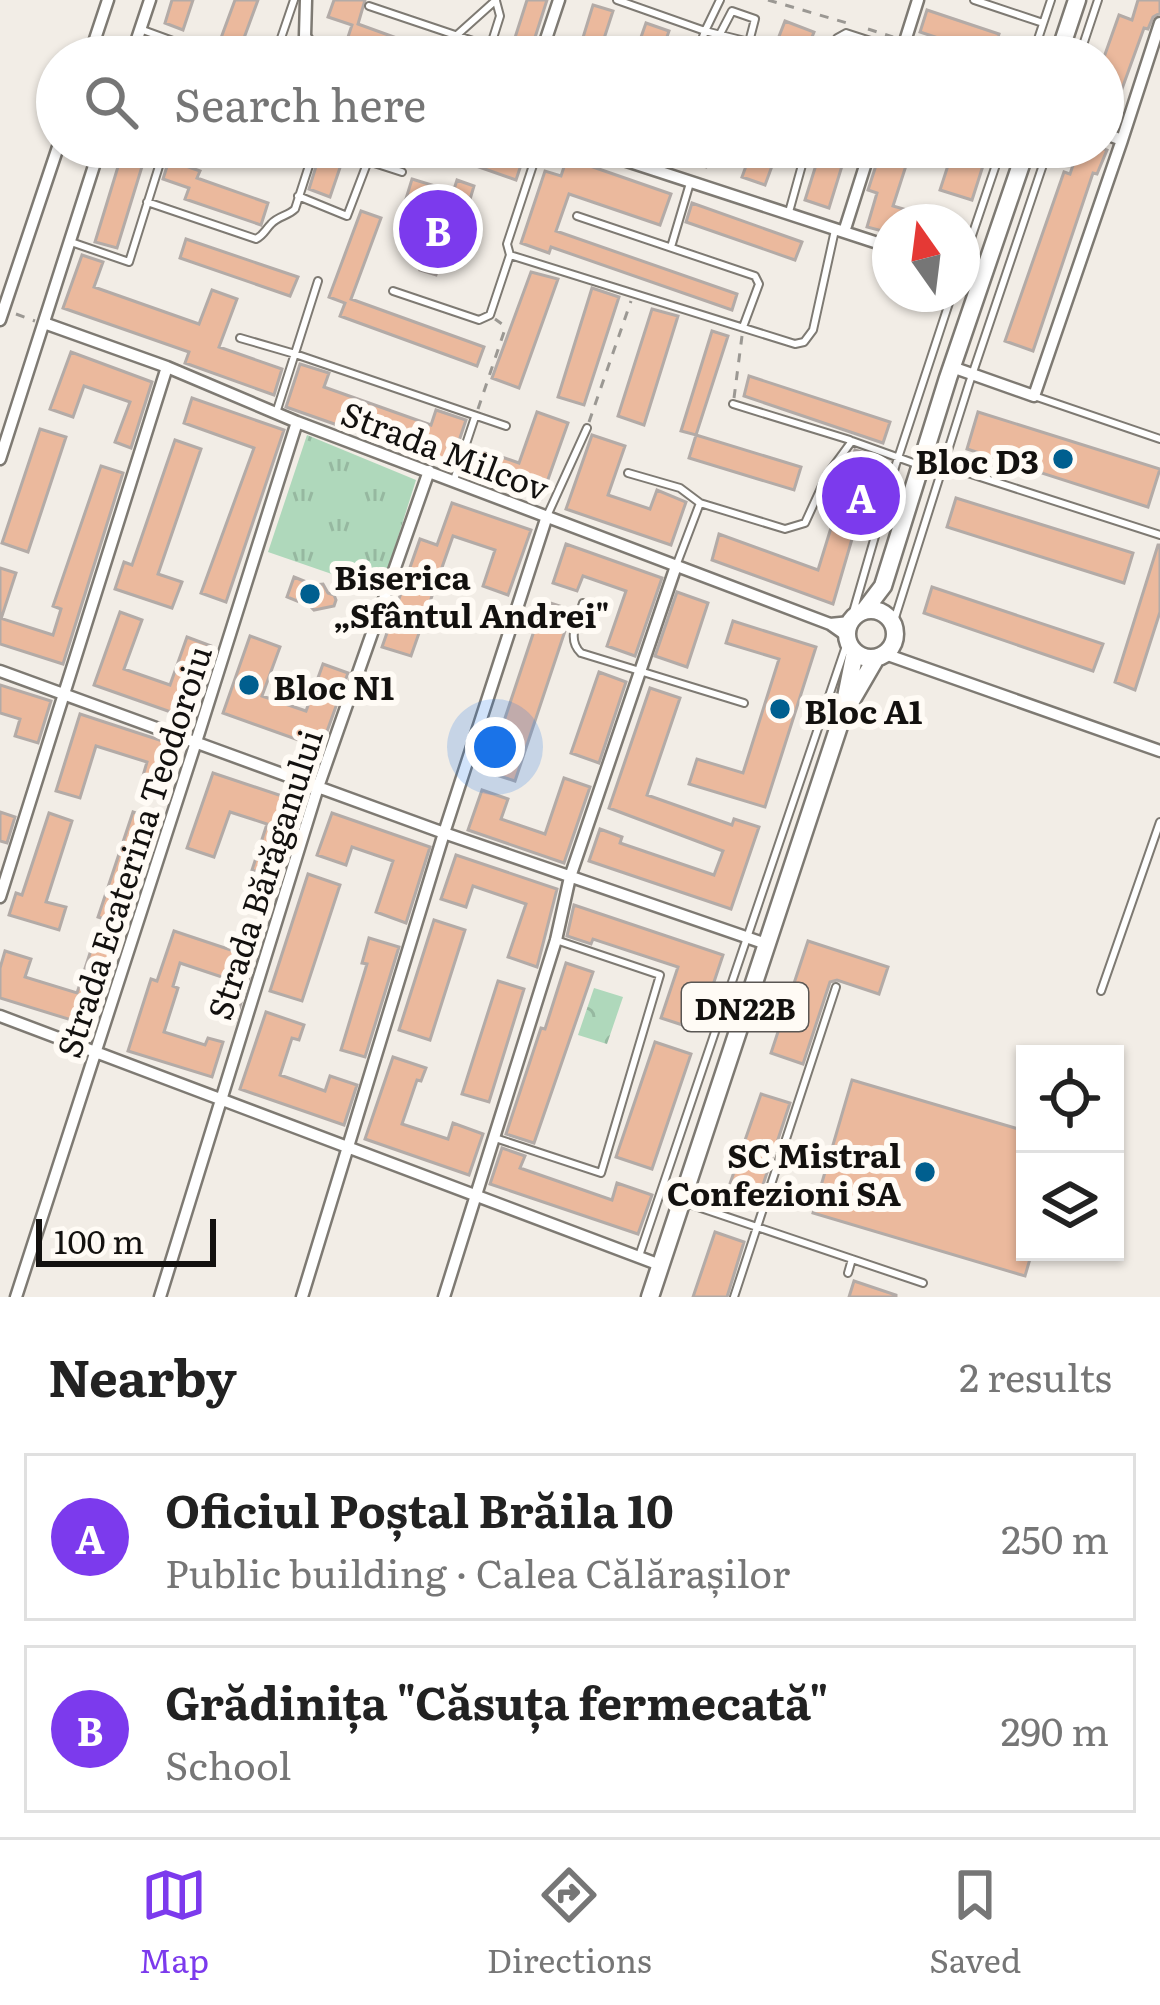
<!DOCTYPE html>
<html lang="en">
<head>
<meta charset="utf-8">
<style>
	:root { --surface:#fff; --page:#f6f6f6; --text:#222; --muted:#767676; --line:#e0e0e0; --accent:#7c3aed }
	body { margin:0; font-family:Literata,serif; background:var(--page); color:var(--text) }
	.controls { position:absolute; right:36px; bottom:36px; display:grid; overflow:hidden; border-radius:0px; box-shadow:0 3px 9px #0004 }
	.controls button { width:108px; height:108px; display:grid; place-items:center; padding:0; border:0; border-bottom:3px solid var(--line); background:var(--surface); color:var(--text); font:60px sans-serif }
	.compass { position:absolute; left:872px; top:204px; width:108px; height:108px; border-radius:50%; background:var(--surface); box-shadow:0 3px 9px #0004; rotate:346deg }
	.scale { position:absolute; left:36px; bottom:30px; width:180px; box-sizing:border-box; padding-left:12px; border:6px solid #13110f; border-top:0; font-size:33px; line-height:42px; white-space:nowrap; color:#13110f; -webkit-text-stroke:9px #fffbf5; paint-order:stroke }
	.you { position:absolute; left:495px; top:747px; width:42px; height:42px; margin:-30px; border:9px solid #fff; border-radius:50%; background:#1a73e8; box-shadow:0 0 0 18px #1a73e833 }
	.badge { display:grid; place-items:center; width:78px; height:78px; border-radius:50%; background:var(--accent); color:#fff; font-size:39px; font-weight:700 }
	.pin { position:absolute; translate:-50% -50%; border:6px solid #fff; box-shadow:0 3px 12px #0006 }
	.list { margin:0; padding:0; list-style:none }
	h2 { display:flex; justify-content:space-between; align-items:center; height:156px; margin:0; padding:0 48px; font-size:51px }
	h2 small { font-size:39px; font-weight:400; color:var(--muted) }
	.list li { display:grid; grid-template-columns:78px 1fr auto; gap:36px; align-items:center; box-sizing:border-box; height:168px; margin:0 24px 24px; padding:0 24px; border:3px solid var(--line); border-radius:0px }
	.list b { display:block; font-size:45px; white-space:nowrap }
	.list p { margin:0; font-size:39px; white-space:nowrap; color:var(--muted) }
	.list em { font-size:39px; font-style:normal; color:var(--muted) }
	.icon { flex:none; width:66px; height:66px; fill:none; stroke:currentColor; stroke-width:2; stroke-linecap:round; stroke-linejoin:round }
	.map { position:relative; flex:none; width:1160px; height:1297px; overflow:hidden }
	.search { position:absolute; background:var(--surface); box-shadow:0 3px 9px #0004; left:36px; right:36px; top:36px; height:132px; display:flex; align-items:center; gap:30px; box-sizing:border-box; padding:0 42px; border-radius:66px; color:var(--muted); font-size:45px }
	.sheet { height:540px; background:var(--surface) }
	nav { display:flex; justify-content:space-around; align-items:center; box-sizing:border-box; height:168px; border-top:3px solid var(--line); background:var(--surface); font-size:33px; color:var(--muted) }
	nav a { display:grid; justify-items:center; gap:6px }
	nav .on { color:var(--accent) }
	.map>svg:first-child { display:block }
	.grass { fill:url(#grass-tufts) }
	.park { fill:url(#park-crowns) }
	.building { fill:#ebb99d; stroke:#b3aba7; stroke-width:3 }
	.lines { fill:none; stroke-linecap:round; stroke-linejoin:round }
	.service-casing { stroke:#7e7a73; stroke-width:10 }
	.minor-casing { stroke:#7e7a73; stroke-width:15 }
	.primary-casing { stroke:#7e7a73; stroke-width:21 }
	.path { stroke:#9b9893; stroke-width:3; stroke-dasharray:9 9; stroke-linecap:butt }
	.service { stroke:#fff; stroke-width:6 }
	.minor { stroke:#fff; stroke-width:10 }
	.primary { stroke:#fff; stroke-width:16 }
	.poi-dot { fill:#005f8f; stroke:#fffbf5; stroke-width:4.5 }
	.labels { text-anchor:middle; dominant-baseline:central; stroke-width:12; stroke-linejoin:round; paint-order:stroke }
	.shield { fill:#fffbf5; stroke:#5a5754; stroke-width:3 }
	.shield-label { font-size:30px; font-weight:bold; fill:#13110f }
	.street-label { font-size:33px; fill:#13110f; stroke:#fffbf5 }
	.poi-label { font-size:33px; font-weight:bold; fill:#13110f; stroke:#fffbf5; text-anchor:start }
</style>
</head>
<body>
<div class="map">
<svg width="1160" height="1297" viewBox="0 0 1160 1297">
	<defs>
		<pattern id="grass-tufts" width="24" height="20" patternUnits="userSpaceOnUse" patternTransform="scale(3)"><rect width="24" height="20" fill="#afd8bb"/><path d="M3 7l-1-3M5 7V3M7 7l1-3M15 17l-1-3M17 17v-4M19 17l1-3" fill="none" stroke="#96b8a0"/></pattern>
		<pattern id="park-crowns" width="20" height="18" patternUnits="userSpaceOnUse" patternTransform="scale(3)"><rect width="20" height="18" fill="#afd8bb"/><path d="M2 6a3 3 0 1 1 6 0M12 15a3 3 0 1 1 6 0" fill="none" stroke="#96b8a0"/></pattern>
	</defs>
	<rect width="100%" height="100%" fill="#f2ede6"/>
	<path class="grass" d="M307 435 416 480 381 591 268 552Z"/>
	<path class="park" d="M594 988 623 997 607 1044 578 1035Z"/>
	<path class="building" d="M172 0H193L183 30 165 23Z
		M235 0H258L237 57H214Z
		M334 0H365L358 24 441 54V57H377L345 46 352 25 328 17Z
		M527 0H547L530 53 512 47Z
		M1138 0H1160V13L1153 17 1148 29 1144 28 1114 111 1103 106V60L1119 15 1132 20Z
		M593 5 613 11 598 57H577Z
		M927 10 999 34 992 56 920 32Z
		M785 21 814 32 804 57H771Z
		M646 23 669 31 660 57H634Z
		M710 40 730 47 727 57H704Z
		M851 42 890 56V57H846Z
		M124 147H148L117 248 95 242Z
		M231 147H281L276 163Z
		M322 147H347L330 197 309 189Z
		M422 147H497L524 156 516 180Z
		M687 147H713L706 167 682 160Z
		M753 147H779L765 185 742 177Z
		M814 147H835L830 162 842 166 829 208 805 200 816 165 810 163Z
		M882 147H912L893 206 938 219 937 222H890V233L867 227 877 193 868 190Z
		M954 147H989L972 200 940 190Z
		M1079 147H1099L1107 150 1097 174 1093 173 1033 351 1005 341 1064 172 1070 174Z
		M567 158 671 194 660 225 569 194 556 231 737 294 732 310 551 247 549 253 521 243 545 171 561 176Z
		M169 160 200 171 197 178 268 203 261 225 185 199 189 188 163 179Z
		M412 179 435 186 429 206 447 211 457 180 474 186 453 257 443 254 436 275 420 270 431 234 398 225Z
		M692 203 802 242 795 260 686 222Z
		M361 211 381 218 351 299 484 347 477 366 340 316 345 303 329 297Z
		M186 239 298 277 290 296 180 258Z
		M82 255 103 262 94 287 199 324 212 290 237 299 219 347 282 369 274 395 185 363 189 352 63 308Z
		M531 272 558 279 519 388 492 378Z
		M592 288 619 297 584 405 558 397Z
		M652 309 678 316 644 425 618 416Z
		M712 331 728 336 696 435 681 431Z
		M71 352 152 382 131 448 115 442 130 402 84 386 73 417 50 409Z
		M300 364 329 373 324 387 431 425 436 410 466 420 451 465 286 407Z
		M749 376 890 422 883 443 744 396Z
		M192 398 284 430 226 602 201 593 254 448 184 423Z
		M537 412 568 423 541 499 465 472 473 447 519 463Z
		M978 412 1160 469 1148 507 967 449Z
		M40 429 66 437 28 552 2 543Z
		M592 435 625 446 608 495 650 509 657 490 686 502 671 545 566 509Z
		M696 435 801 467 794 490 689 458Z
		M175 440 201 449 158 574 182 582 172 608 115 589 124 562 132 565Z
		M855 450 876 457 833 604 712 560 719 534 818 570Z
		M101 466 123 473 63 664 0 644V618L53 635 61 609 53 606Z
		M956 498 1133 553 1124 583 947 527Z
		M452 503 531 530 508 595 483 586 495 550 453 536 411 656 382 647 420 539 437 545Z
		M566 544 662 578 635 656 607 646 626 591 583 576 577 591 553 583Z
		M1158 545H1160V612L1135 690 1115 682Z
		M0 568 16 573 2 616 0 615Z
		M294 577 304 581 303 586 323 584 328 593 334 595 336 600 334 606 314 610 299 595 297 601 287 597Z
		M932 587 1103 644 1093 671 924 613Z
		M677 592 708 603 687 667 655 656Z
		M544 601 572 610 515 781 487 772Z
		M120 612 142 620 124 669 170 685 187 637 211 646 185 717 94 685Z
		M733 621 816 647 765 807 689 784 697 759 743 773 779 659 726 643Z
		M250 636 280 647 262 696 306 711 323 664 348 673 321 748 223 713Z
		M599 672 626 682 599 763 571 753Z
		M0 685 51 701 38 743 15 736 20 719 0 713Z
		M650 688 680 698 647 795 732 825 734 819 759 827 731 909 589 861 600 829 622 837 620 843 714 875 723 851 609 808Z
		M80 714 181 747 169 788 142 779 147 762 96 746 80 798 56 791Z
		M213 773 303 803 279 879 252 870 267 824 230 812 214 857 187 848Z
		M564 778 590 787 564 863 468 830 482 790 508 799 501 819 545 834Z
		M0 812 15 817 7 843 0 841Z
		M133 812 160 821 125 926 98 917Z
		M49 813 72 821 46 902 66 907 59 930 9 915 16 893 22 895Z
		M332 813 430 847 406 923 376 912 393 861 352 847 346 865 317 855Z
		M456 855 557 889 537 967 508 957 526 904 473 886 466 907 441 899Z
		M308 874 340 885 302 1001 270 991Z
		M574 905 723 955 698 1030 661 1018 678 967 593 939 591 944 567 936Z
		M434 920 465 930 430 1040 399 1030Z
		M174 931 255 958 235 1022 213 1015 225 978 180 963 173 986 178 988 164 1032 205 1045 208 1038 223 1042 212 1077 128 1051 151 979 157 981Z
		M369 938 399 947 365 1057 341 1050 367 964 362 963Z
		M94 941 116 948 91 1026 0 998V968L5 951 31 959 25 977 77 993Z
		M808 941 888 967 879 994 837 980 830 982 803 1064 771 1053Z
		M566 963 593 972 534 1143 506 1134 541 1028 545 1029Z
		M498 981 524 989 489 1102 462 1094Z
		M266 1012 304 1025 299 1040 292 1038 280 1075 325 1091 330 1076 357 1085 344 1125 240 1089Z
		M655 1042 691 1054 652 1169 616 1157Z
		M393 1057 426 1068 421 1081 417 1080 402 1124 448 1139 453 1123 483 1134 469 1175 365 1139Z
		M852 1080 1025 1131V1252H1032L1025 1276 813 1213Z
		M761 1094 790 1103 755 1209 725 1198Z
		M502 1148 525 1156 520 1168 612 1200 617 1183 652 1195 638 1234 490 1184Z
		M715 1232 744 1242 727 1297H693Z
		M854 1281 896 1295V1297H849Z"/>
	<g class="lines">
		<defs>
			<path id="service" d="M617 0 705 31 696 57
				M974 0 1043 23
				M369 6 473 41 497 57
				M140 29 203 52 207 57
				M720 34 732 11 755 19 749 42 705 31 720 0
				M488 54 500 16 496 1
				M290 57 284 54 279 44 294 0
				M448 57 457 35 496 0
				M832 57 837 38 846 33 920 57
				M1032 57 1051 0
				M1079 57 1098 0
				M655 172 664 147
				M298 196 347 216 368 161 402 172
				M147 202 256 239C264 235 265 230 271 224 278 216 288 216 295 209L315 147
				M789 212 807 147
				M577 216 755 276 759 284 743 327
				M71 242 129 262 165 147
				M671 247 690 183
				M510 255 795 344 804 342 813 330 835 230
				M962 265 1002 147
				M393 291 479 320 490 315 510 255 507 244 539 147
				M240 338 295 354 506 426
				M1034 396 1160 439
				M733 404 850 440
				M276 413 318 281
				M943 465 1160 535
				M628 473 680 488 700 503
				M454 480 475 417
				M547 516 587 428
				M676 566 700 503 785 529 805 523 827 475 852 441 919 465
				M583 603C578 620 566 639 581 653L744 703
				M851 619 896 464 952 294
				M893 624 969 384 1049 147
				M1101 991 1160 822
				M495 1138 601 1173 660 975 556 940
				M683 1202 923 1283
				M639 1256 848 640
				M848 1273 852 1259
				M734 1297 836 987"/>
			<path id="minor" d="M306 0 305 36 317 57
				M89 57 108 0
				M131 57 150 0
				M540 57 559 0
				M900 57 918 0
				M1103 133 1122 140 1160 23
				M584 147 890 247
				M844 232 871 147
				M962 270 982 277
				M0 320 58 147
				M44 323 167 367 297 422 830 624 847 636
				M952 367 1034 396 1122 140
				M0 459 100 147
				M830 624 850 622
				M885 654 1160 751
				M0 671 444 833 766 944
				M0 897 167 367
				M0 1016 660 1265
				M16 1297 196 742 297 422
				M160 1297 318 787 429 471
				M302 1297 444 833 547 516
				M444 1297 556 940 570 877 676 566"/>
			<path id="primary" d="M1058 57 1077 0
				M847 634a24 24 0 1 1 48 0a24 24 0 1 1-48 0Z
				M864 611 883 586 948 378 1027 147
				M851 701 876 658
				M650 1297 842 717 855 652"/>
		</defs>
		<use href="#service" class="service-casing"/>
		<use href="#minor" class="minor-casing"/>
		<use href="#primary" class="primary-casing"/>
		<path class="path" d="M768 0 847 23
			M868 29 893 37
			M16 314 35 321
			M734 398 742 336
			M478 409 504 332 502 324 495 319
			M589 422 631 301"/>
		<use href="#service" class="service"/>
		<use href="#minor" class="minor"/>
		<use href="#primary" class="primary"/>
	</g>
	<g class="poi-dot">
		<circle cx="1063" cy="459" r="12"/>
		<circle cx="310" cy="594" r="12"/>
		<circle cx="249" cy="685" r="12"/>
		<circle cx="780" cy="709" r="12"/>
		<circle cx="925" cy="1172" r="12"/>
	</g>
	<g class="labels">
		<rect class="shield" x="682" y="983" width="126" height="48" rx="9"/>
		<g class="shield-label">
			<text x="745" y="1007">DN22B</text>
		</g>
		<g class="street-label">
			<text transform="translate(446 449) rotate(21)">Strada Milcov</text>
			<text transform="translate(132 851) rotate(-72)">Strada Ecaterina Teodoroiu</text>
			<text transform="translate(263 874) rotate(-72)">Strada Bărăganului</text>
		</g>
		<g class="poi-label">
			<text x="1039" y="459" text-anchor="end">Bloc D3</text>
			<text x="334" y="575">Biserica<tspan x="334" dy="38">„Sfântul Andrei"</tspan></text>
			<text x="273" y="685">Bloc N1</text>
			<text x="804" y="709">Bloc A1</text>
			<text x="901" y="1153" text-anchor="end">SC Mistral<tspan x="901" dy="38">Confezioni SA</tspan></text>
		</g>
	</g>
</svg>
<div class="controls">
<button><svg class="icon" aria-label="locate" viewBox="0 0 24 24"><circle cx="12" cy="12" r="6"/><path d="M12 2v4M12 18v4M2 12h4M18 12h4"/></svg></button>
<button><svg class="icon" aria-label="layers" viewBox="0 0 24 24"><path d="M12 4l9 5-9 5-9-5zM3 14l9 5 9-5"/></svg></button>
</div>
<svg class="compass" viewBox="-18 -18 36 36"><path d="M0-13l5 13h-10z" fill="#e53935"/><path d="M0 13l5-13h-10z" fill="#767676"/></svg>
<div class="scale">100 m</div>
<div class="you"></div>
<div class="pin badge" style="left:861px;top:496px">A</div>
<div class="pin badge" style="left:438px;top:229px">B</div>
<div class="search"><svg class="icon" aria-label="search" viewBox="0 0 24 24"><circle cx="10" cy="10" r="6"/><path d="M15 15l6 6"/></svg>Search here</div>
</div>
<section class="sheet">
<h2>Nearby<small>2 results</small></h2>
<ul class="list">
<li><span class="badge">A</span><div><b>Oficiul Poștal Brăila 10</b><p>Public building · Calea Călărașilor</p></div><em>250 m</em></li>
<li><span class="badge">B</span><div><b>Grădinița &quot;Căsuța fermecată&quot;</b><p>School</p></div><em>290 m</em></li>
</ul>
</section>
<nav>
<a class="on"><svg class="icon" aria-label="map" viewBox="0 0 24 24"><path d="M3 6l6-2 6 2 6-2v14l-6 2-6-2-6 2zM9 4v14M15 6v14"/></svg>Map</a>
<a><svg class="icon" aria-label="directions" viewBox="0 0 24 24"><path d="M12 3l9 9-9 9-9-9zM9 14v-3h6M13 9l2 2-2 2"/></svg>Directions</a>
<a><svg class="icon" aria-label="saved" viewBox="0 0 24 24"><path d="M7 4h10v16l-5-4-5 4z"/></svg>Saved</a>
</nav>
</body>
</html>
